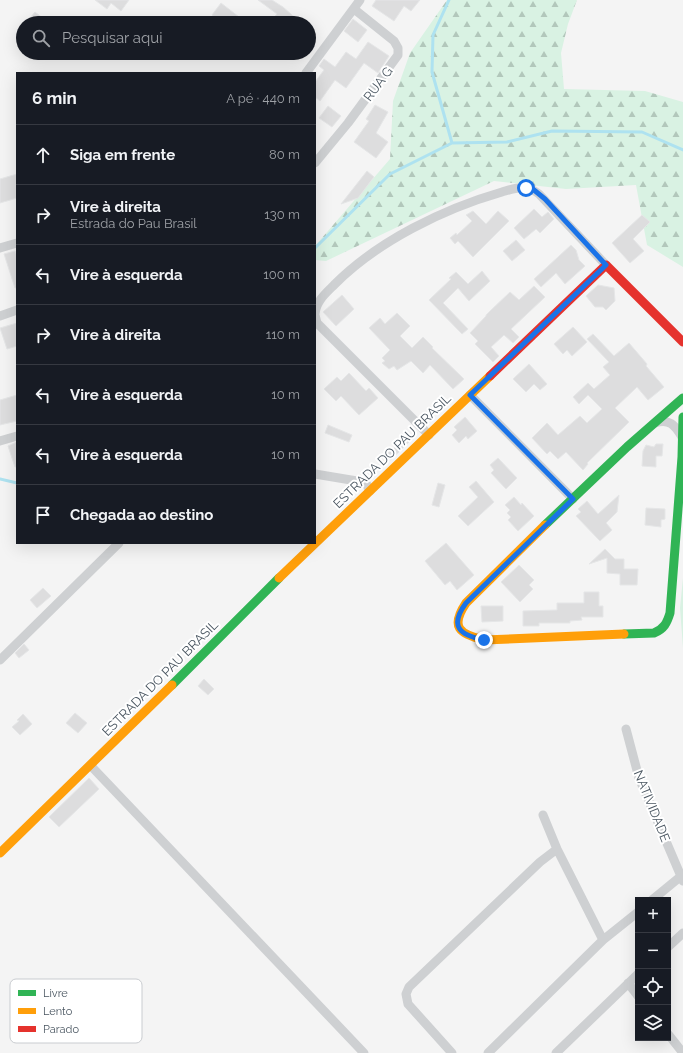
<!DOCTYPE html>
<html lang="pt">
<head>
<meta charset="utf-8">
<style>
	:root { --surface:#171b24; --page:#242831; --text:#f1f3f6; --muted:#9ea1a6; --line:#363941 }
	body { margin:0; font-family:Raleway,sans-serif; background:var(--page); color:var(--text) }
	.controls { position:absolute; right:12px; bottom:12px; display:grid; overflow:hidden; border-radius:0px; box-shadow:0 4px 16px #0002 }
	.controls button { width:36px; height:36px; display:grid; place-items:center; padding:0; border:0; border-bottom:1px solid var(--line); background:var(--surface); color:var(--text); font:20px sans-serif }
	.stop { position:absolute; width:12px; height:12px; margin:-9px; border:3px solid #1a73e8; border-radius:50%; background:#fff }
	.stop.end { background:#1a73e8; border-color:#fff; box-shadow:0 1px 4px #0008 }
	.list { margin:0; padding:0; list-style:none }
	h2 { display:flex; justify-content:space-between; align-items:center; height:52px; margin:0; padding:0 16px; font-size:17px }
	h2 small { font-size:13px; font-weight:400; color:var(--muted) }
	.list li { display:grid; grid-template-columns:26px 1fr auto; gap:12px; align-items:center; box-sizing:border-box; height:60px; padding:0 16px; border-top:1px solid var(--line) }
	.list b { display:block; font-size:15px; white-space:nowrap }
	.list p { margin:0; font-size:13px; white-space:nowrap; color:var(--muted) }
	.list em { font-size:13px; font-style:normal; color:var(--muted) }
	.icon { flex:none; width:22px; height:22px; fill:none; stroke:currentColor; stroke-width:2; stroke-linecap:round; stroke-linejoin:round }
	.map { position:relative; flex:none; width:683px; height:1053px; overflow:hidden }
	.search { position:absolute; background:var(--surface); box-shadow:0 4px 16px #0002; left:16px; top:16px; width:300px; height:44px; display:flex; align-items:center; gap:10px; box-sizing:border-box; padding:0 14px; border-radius:22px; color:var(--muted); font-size:15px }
	.panel { position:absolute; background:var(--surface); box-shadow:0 4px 16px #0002; left:16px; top:72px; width:300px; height:472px; border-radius:0px }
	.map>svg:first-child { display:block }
	.forest { fill:url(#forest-firs) }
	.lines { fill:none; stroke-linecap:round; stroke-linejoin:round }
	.stream { stroke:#aee2f0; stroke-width:3 }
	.building { fill:#ddddde; stroke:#e5e6e7 }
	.street { stroke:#ced0d2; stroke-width:9 }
	.fast { stroke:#30b455; stroke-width:9 }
	.slow { stroke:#ff9f0a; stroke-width:9 }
	.jam { stroke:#e5322d; stroke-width:9 }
	.route { stroke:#1a73e8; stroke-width:5 }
	.labels { text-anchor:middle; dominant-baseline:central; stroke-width:4; stroke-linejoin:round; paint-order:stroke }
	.street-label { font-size:13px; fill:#4a5661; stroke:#fff }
	.key { fill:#fff; stroke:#c9ccd0; stroke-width:1 }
	.key-label { font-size:11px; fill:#4a5661 }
</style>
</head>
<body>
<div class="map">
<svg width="683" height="1053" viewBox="0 0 683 1053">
	<defs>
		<pattern id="forest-firs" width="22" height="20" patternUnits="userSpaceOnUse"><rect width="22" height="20" fill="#d9f2e3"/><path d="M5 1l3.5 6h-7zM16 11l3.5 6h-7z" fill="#b2c7bb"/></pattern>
	</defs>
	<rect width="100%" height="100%" fill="#f4f4f4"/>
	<path class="forest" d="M447 0H577L568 24 561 53 564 89 645 91 683 102V267L647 245 636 185 566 189 494 181 326 261 315 260V246L390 159 393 101 410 53Z
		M683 578V648L680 608Z"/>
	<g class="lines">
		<path class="stream" d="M449 0 433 35 432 72 452 143
			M315 248 390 174 452 143 507 142 552 131 642 132 683 150
			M0 479 17 483"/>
	</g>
	<path class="building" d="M95 0H129L121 11 111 3 107 9Z
		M258 0H272L283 7 301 23H269L277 14Z
		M376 0H420L411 11 404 6 394 21 372 6Z
		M221 3 239 17 234 23H222L212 15Z
		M35 12 49 23H26Z
		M353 19 367 30 358 42 344 31Z
		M368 42 389 56 378 73 364 63 346 88 335 80 320 101 315 97V82L324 70 319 66 324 59 335 67 346 52 356 59Z
		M375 105 388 112 376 133 388 142 376 158 354 142 369 121 366 119Z
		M328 106 341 116 332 127 319 118Z
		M367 171 374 177 358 198 341 204Z
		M17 174V198L0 203V179Z
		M534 209 542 217 548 212 554 219 540 233 536 229 524 239 514 228Z
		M473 211 486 224 498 211 509 221 473 257 458 241 455 244 450 238 456 233 457 235 472 221 466 215Z
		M642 215 650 222 633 239 644 251 630 263 612 243Z
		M516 240 525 250 512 261 503 251Z
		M571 245 576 250 579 260 585 266 565 284 556 273 541 287 534 279Z
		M15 251 17 256V288H15L4 254Z
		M482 271 490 281 469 301 458 288 443 303 468 329 462 334 429 300 451 279 449 278 456 272 468 284Z
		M598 285 614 288 615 301 606 310 603 307H595L586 296Z
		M534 286 545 297 511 329 519 337 513 343 504 335 491 347 499 356 493 362 475 344 478 341 470 333 486 316V315L490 311 510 292 519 300Z
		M342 295 354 309 336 326 323 312Z
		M397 313 410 326 400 336 412 348 423 337 433 347 432 348 464 379 453 389 430 365 423 373 411 361 397 370 394 366 389 369 382 363 385 361 382 358 390 350 369 328 380 318 385 324Z
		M17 323V346L7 349 0 328Z
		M573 327 587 342 572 356 567 350 563 354 554 344Z
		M593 334 614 356 629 343 647 364 646 366 664 387 648 400 637 387 615 408 629 422 587 463 588 464 583 470 566 452 558 459 550 451 547 454 532 438 547 423 558 435 580 416 587 423 602 409 588 395 579 404 573 397 588 383 594 389 610 375 603 367 609 362 587 339Z
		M529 364 547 384 540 390 534 384 526 392 513 379Z
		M349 373 366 391 369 388 378 398 359 415 341 396 336 401 324 389 337 377 341 381Z
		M17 395V421L0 425V400Z
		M465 417 477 431 468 439 466 436 459 443 452 435 457 430 454 427Z
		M328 425 352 435 349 442 325 433Z
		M405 438 409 442 391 460 386 457 389 450 391 451Z
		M17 442V467H15L8 446Z
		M656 444H663L662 456H656V467L642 466 643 451 646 445 654 447Z
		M498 458 517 478 506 489 491 473 494 470 490 465Z
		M476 481 494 502 468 526 458 516 478 497 469 487Z
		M438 483 445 485 439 507 432 505Z
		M619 495 617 512 606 523 612 530 600 541 576 516 581 512 578 509 587 501 598 514Z
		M514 497 521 505 522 503 534 516 518 531 508 520 511 517 507 513 510 510 505 505Z
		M646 508 665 509V519L661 520V527L645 525Z
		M446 543 474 575 457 590 450 581 445 585 425 561Z
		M605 549 615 559H624V569H638L637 585H620V574L607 573V558L589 564Z
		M519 565 534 580 529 585 533 589 520 602 501 582Z
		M43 588 51 596 37 608 30 600Z
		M584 592H599V606H603V617H581L582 620 570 621V623H539V626H523V611L557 610V603H584Z
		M481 606H503V621L482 622Z
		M24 644 29 650 19 658 15 653Z
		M204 679 214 689 208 695 198 686Z
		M75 713 87 723 78 733 66 723Z
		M23 714 32 724 20 735 12 727 19 721 17 720Z
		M89 778 99 789 59 827 49 817Z"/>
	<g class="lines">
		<path class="street" d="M306 73 360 0
			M315 163 348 123 398 55V48L394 41 354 9
			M0 248 17 243
			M315 314C316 301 326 293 335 284 378 241 443 209 502 192 509 190 517 187 525 188 531 188 535 191 539 194L606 265
			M315 315 317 323 429 435
			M0 316 17 310
			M470 395 573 499
			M655 423C669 418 675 425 682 437
			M0 441 17 436
			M315 474 363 482 366 483 370 491
			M0 660 119 543
			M626 729 639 778 683 881
			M91 766 364 1053
			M543 815 557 849 603 940
			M652 900 680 877
			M668 947 683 933
			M628 983 638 996
			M668 1034 683 1053
			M452 1053 408 1004 406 994 409 987 540 862 557 849
			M488 1053 603 940 638 912
			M556 1053 638 974"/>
		<path class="fast" d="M545 525 627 447 683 398
			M624 634 654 633C664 629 667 623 670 613L682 457 683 417
			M172 685 279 578"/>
		<path class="slow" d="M545 525 466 603C450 627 459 634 484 640L624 634
			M279 578 490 376
			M0 853 172 685"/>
		<path class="jam" d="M490 376 606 265 683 342"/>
	</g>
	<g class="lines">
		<path class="route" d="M484 640C459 635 449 626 466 603L573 499 470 395 606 265 545 199 534 190 526 188"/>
	</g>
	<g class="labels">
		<g class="street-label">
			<text transform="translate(378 84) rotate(-53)">RUA G</text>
			<text transform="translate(392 451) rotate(-44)">ESTRADA DO PAU BRASIL</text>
			<text transform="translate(160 678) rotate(-45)">ESTRADA DO PAU BRASIL</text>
			<text transform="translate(652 806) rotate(68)">NATIVIDADE</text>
		</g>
	</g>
	<rect x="10" y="979" width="132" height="64" rx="6" class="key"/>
	<rect x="18" y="990" width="18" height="6" fill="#30b455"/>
	<rect x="18" y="1008" width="18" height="6" fill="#ff9f0a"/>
	<rect x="18" y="1026" width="18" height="6" fill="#e5322d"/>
	<g class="key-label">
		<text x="43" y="997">Livre</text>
		<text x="43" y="1015">Lento</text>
		<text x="43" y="1033">Parado</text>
	</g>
</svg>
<div class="controls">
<button>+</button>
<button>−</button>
<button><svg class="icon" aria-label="locate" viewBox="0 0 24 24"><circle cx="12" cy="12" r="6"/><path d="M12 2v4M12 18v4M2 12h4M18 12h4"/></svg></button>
<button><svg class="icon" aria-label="layers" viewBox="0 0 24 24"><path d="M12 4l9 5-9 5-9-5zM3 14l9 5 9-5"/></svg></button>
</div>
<div class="stop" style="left:526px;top:188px"></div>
<div class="stop end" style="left:484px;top:640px"></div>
<div class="search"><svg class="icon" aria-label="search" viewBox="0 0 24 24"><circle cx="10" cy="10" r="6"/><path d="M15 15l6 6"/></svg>Pesquisar aqui</div>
<section class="panel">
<h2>6 min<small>A pé · 440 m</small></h2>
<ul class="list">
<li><svg class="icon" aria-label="ahead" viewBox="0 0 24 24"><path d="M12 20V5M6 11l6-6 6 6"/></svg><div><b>Siga em frente</b></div><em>80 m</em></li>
<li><svg class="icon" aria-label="right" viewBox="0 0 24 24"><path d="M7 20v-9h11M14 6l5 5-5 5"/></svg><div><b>Vire à direita</b><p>Estrada do Pau Brasil</p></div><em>130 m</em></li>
<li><svg class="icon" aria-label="left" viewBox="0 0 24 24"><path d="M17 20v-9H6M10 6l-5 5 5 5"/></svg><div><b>Vire à esquerda</b></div><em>100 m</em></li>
<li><svg class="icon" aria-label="right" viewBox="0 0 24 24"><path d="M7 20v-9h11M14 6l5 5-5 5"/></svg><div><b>Vire à direita</b></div><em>110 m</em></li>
<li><svg class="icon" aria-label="left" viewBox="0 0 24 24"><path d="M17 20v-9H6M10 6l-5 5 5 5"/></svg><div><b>Vire à esquerda</b></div><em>10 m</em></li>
<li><svg class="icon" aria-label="left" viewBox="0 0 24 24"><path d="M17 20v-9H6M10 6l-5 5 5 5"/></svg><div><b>Vire à esquerda</b></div><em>10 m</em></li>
<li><svg class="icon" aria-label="arrive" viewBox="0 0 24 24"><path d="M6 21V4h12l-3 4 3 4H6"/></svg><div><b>Chegada ao destino</b></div></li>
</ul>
</section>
</div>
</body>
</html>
